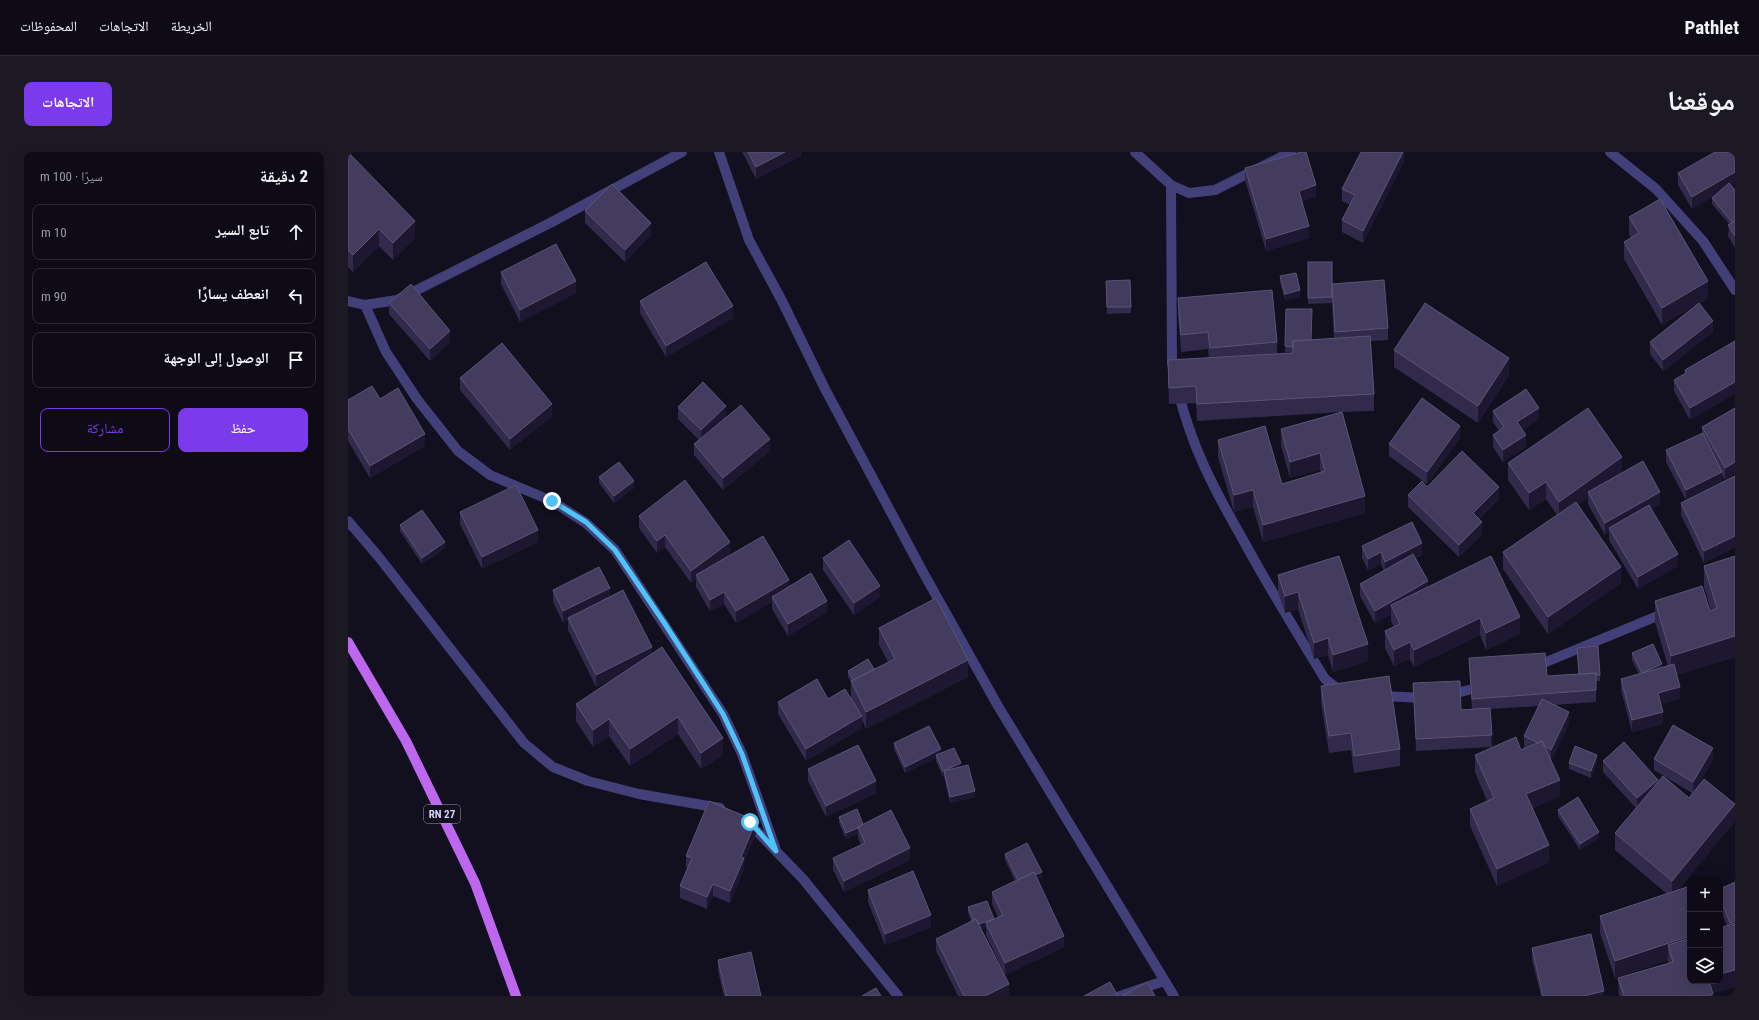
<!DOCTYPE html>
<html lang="ar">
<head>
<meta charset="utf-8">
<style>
	:root { --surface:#0e0b17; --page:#1c1924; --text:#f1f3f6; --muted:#9b9ba1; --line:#2e2b36; --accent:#7c3aed }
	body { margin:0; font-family:"Roboto Condensed","Noto Naskh Arabic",sans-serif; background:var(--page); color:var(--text); direction:rtl }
	.controls { position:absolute; right:12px; bottom:12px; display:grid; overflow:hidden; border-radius:8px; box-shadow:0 4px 16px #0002 }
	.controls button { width:36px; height:36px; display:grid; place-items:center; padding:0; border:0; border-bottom:1px solid var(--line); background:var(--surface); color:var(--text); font:20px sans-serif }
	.stop { position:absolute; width:12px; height:12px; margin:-9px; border:3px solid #4fc3f7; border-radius:50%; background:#fff }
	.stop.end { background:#4fc3f7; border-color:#fff; box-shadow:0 1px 4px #0008 }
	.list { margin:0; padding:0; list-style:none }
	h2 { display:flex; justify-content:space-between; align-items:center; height:52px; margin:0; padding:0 16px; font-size:17px }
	h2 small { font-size:13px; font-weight:400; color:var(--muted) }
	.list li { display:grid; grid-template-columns:26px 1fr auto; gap:12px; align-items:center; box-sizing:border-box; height:56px; margin:0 8px 8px; padding:0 8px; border:1px solid var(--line); border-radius:8px }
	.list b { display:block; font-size:15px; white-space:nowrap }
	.list em { font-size:13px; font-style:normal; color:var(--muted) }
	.actions { display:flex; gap:8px; padding:12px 16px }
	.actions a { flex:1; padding:9px 0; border:1px solid var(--accent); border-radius:8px; text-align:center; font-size:14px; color:var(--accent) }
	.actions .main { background:var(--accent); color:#fff }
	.icon { flex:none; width:22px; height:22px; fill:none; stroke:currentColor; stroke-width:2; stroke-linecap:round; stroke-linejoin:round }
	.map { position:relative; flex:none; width:1387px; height:844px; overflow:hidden; direction:ltr; border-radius:8px }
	header { display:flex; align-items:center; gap:24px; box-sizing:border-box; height:56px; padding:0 20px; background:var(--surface); border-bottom:1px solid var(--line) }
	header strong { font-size:19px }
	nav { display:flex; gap:22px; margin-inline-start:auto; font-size:14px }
	.intro { display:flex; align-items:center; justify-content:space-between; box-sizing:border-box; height:96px; padding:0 24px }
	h1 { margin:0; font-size:28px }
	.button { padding:10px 18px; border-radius:8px; background:var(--accent); color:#fff; font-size:14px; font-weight:700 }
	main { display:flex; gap:24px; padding:0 24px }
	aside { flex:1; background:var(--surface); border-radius:8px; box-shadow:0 4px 16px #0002 }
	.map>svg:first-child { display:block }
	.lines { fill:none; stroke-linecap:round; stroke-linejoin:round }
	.street { stroke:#423f79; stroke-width:10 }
	.primary { stroke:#bd66ee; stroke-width:10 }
	.wall { fill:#312a4b }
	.shaded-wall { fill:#1d1732 }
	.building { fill:#433c5e; stroke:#5a5476 }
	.route { stroke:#4fc3f7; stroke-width:5 }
	.labels { text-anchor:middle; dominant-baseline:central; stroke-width:3.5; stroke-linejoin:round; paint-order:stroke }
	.shield { fill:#120f1f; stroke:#9d98b8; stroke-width:1 }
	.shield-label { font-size:11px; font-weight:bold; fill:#d8d3fa }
</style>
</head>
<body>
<header>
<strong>Pathlet</strong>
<nav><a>الخريطة</a><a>الاتجاهات</a><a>المحفوظات</a></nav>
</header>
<div class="intro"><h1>موقعنا</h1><a class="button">الاتجاهات</a></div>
<main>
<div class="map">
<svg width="1387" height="844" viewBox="0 0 1387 844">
	<rect width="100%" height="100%" fill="#120f1f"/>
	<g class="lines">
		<path class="street" d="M371 0 401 88 434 149 477 237 576 422 650 554 826 844
			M787 0 823 33 841 41 867 38 943 0
			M1262 0 1308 37 1355 89 1387 138
			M823 33 824 211 826 221
			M0 149 17 153 49 148 202 71 334 0
			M17 153 38 200 69 247 110 299 142 323 204 349 238 371 267 398 375 562 394 602 427 695
			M830 238C843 294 866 337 894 386 920 434 949 481 977 527L990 537 994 538
			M0 369 30 404 176 591 205 615 240 629 291 642 372 656
			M1186 515 1319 460
			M1099 543 1134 535
			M1032 544 1077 546
			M399 669 455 727 550 844
			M772 844 816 829"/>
		<path class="primary" d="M0 490 58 589 127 731 168 844"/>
	</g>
	<path class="wall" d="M0 0 67 86 45 108 31 94 5 120 0 115Z
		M394 0H453V4L408 27Z
		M1056 0V9L1015 91 994 80V68L1002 53 994 49V37Z
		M897 16 968 45 954 49 961 86 918 99 897 28Z
		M1330 21 1384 34 1387 38V96L1380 84 1381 72 1364 52V45L1344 57 1330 33Z
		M237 59 303 83 277 110 237 71Z
		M1281 65 1360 146 1351 152 1365 180 1315 219 1302 202V190L1349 152 1314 173 1276 107V90L1283 86 1281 82Z
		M960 110 984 132 1040 176V188L1023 189 1026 242V259L994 260 1017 361 915 390 905 355 886 360 870 305V288L934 332 973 321 972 318 942 326 933 294V277L992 260 849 269 848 251 821 252 820 225V208L861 206 860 197 833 200 830 163V146L929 190V202L945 201 937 200 938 157 963 188 986 186 984 151 960 152Z
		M153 120 228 141 172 170 153 132Z
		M932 124 952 145 937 148 932 130Z
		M782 128 783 161 759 162 758 129Z
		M292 149 385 166 318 205 292 161Z
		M41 151 102 190 82 209 41 162Z
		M1387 189 1342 268 1326 239V228L1337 222V218Z
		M1046 198 1161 223 1130 271 1046 215Z
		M112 226 204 264 162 298 112 238Z
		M32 247 77 294 22 326 0 289V248Z
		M330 255 378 265 422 299 375 338 346 303V292L351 288 330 267Z
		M1387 256V322L1377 328 1374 323V330L1387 324V395L1356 411 1333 363V351L1338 348 1318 310V298L1354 281V275Z
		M1145 259 1191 267 1175 278 1178 295 1155 310 1145 295V283L1151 279 1145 270Z
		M1112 286 1079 332 1041 304V292Z
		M1160 311 1274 321 1312 352 1303 357 1330 414 1290 437 1261 388V380L1257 383 1240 352V346L1230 353 1273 431 1200 482 1155 417V400L1209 363 1198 347 1181 358 1160 328Z
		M251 325 286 336 266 351 251 331Z
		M1079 335 1151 347 1131 367 1134 382 1111 405 1060 355V343Z
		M112 360 190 390 134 417 112 372Z
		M291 364 382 402 378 406 441 435 479 460 440 484 424 457V450L388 471 376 452 362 459 348 435V428L343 431 317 395 309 401 291 376Z
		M52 373 97 396 74 412 52 379Z
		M1014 394 1074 403 1068 406 1080 435 1172 482 1138 498 1132 483 1066 515 1062 507 1046 514 1037 496V479L1046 475 1043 469V462L1027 471 1012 444V432L1036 419 1033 412 1020 418 1014 406Z
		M991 404 1020 509 985 520 980 503 966 507 950 457 937 461 930 440V423Z
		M1387 404V505L1329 523 1332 547 1313 552 1315 572 1284 580 1273 538V527L1291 522 1284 508V501L1314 515 1320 514 1307 470V449L1362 459 1363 458 1356 435V414Z
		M475 406 532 445 506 463 475 418Z
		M205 438 262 445 304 501 375 603 353 617 330 582 282 614 261 584 245 595 228 569V552L271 524 248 535 220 478V468L215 471 205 450Z
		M531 476 620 525 518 577 514 568V576L458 609 430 562V550L503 546V530L500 525V519L526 517 540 510 531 493Z
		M1229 496 1252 523V529H1248V550L1206 553 1221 572 1203 609 1212 644 1185 656 1201 710 1149 734 1122 674V657L1139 649 1127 620V603L1173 598 1177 597 1176 596V584L1191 554 1142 557 1144 595 1068 599 1065 531 1113 558 1124 557 1121 518V506L1199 524 1231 522Z
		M973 534 1052 597V614L1006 621 1003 598 981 601 973 551Z
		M546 591 593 601 613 615 627 645 602 651 596 624 595 625 588 609V606L557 621 546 597Z
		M1306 607 1365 608 1347 638 1387 669 1330 738 1373 775 1379 774 1372 758V737L1387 730V835L1364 841 1365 844H1271L1270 826 1320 811V808L1267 826 1252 781V764L1319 742 1267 698V681L1288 656 1255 620V609L1310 630 1341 646 1344 641 1306 618Z
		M1249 609 1243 626 1221 617V611Z
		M460 617 528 641 478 665 460 629Z
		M1210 658 1251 686 1232 698 1210 664Z
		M491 665 515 672 562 708 496 740 485 718V706L513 693 510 686V682L498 687 491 671Z
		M408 681 396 710V717L382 751 365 744 359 757 332 746V734L339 716 338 715V704Z
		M657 702 694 726 690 728 716 795 657 823 638 783V776L633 777 661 844H610L588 799V787L623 769 620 761V755L646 767 650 765 644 752V740L667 729 657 708Z
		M520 738 583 775 537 793 520 750Z
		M1184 796 1256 844H1193L1184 808Z
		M370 808 413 844H376L370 819Z"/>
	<path class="shaded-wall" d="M437 0H453V4L408 27V15Z
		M1055 0H1056V9L1015 91V79Z
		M1387 20V32L1344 57V45Z
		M968 33V45L951 50V39Z
		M67 69V86L45 108V91Z
		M303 71V83L277 110V98Z
		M961 74V86L918 99V87Z
		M31 77V94L5 120V103Z
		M228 129V141L172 170V158Z
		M1360 129V146L1314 173V156Z
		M952 138V145L937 148V142Z
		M385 154V166L318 205V194Z
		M1365 169V180L1315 219V208Z
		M102 179V190L82 209V197Z
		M1161 206V223L1130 271V254Z
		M1387 230V242L1342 268V256Z
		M204 252V264L162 298V287Z
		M378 254V265L353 290V278Z
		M1191 256V267L1169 282V270Z
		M1112 274V286L1079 332V320Z
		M77 282V294L22 326V314Z
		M1178 283V295L1155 310V298Z
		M422 287V299L375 338V326Z
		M972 301V318L942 326V310Z
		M1274 305V322L1240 340V346L1211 366V350Z
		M1387 310V322L1377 328V316Z
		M1374 320V332L1338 350V338Z
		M286 329V336L266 351V344Z
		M1198 330V347L1181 358V341Z
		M1151 335V347L1125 373V361Z
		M905 338V355L886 360V343Z
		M1312 340V352L1263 379 1261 376V380L1257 383V371Z
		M1017 344V361L915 390V373Z
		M1134 370V382L1111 405V393Z
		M190 378V390L134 417V405Z
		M317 383V395L309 401V389Z
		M1387 384V395L1356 411V399Z
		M97 390V396L74 412V406Z
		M382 390V402L349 426 348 423V428L343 431V419Z
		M1074 391V403L1037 421V410Z
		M1033 400V412L1020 418V407Z
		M1330 402V414L1290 437V425Z
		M1273 415V431L1200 482V465Z
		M441 428V440L424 445V450L388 471V459Z
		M1080 429V441L1043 453V462L1027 471V459Z
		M532 434V445L506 463V451Z
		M262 436V448L220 466V468L215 471V459Z
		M376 440V452L362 459V448Z
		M950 440V457L937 461V444Z
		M479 449V460L440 484V472Z
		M1172 465V482L1138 498V481Z
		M1132 466V483L1066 515V498Z
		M1387 484V505L1323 525V504Z
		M980 486V503L966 507V491Z
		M1062 490V507L1046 514V498Z
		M1020 492V509L985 520V503Z
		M304 495V507L248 535V523Z
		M620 508V525L518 577V560Z
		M1314 512V518L1294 521Z
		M1332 535V547L1310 553V541Z
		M1221 560V572L1203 609V598Z
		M1315 560V572L1284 580V568Z
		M514 564V576L458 609V597Z
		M330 565V582L282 614V597Z
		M261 567V584L245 595V578Z
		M375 586V603L353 617V601Z
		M1365 596V608L1345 642V630Z
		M593 597V603H588V606L557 621V615Z
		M1249 603V609L1243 626V619Z
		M613 611V617L596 619V624L595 625V619Z
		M1212 628V644L1178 659V642Z
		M1310 628V640L1289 658V646Z
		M528 629V641L478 665V654Z
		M627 639V645L602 651V645Z
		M1387 652V669L1324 746V729Z
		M408 669V681L396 710V717L382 751V739L393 705Z
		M510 676V682L498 687V681Z
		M1251 680V686L1232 698V692Z
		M1201 693V710L1149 734V717Z
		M562 696V708L496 740V729Z
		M694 720V726L671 737V731Z
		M365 732V744L359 757V745Z
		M583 763V775L537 793V782Z
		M646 768 638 771V776L626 779V773Z
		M1387 769V780L1382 782V771Z
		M716 784V795L657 823V811Z
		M1342 784V801L1320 793V808L1267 826V809Z
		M1387 818V835L1360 843V829H1372V822Z
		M661 832V844H637Z
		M1256 839V844H1236Z"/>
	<path class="building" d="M0 0 67 69 45 91 31 77 5 103 0 98Z
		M400 0H437L408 15Z
		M953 0H958L968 33 951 39 961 74 918 87 897 16Z
		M1013 0H1055L1015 79 994 68 1007 43 994 37Z
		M1367 0H1387V20L1344 45 1330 21Z
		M1381 31 1387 38V69L1384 70 1364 46Z
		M264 32 303 71 277 98 237 59Z
		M1312 47 1360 129 1314 156 1276 90 1291 81 1281 65Z
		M1387 69V84L1380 73Z
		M208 92 228 129 172 158 153 120Z
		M358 110 385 154 318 194 292 149Z
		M960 110H984V145L960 146Z
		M948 121 952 138 937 142 932 124Z
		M782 128 783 155H759L758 129Z
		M1036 128 1040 176 987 180 984 132Z
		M63 132 102 179 82 197 41 151Z
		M924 138 929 190 862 196 860 180 833 183 830 146Z
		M1077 151 1161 206 1130 254 1046 198Z
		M1351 151 1365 169 1315 208 1302 190Z
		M938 157H964L963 188 945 189V195L937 194Z
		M1022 184 1026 242 849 252 848 234 821 236 820 208 945 201V189Z
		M1387 189V230L1342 256 1326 228 1338 221 1337 218Z
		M154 191 204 252 162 287 112 226Z
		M355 230 378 254 353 278 330 255Z
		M24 234 32 247 50 236 77 282 22 314 0 277V248Z
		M1178 237 1191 256 1169 270 1178 283 1155 298 1145 283 1156 275 1145 259Z
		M1074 246 1112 274 1079 320 1041 292Z
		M393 253 422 287 375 326 346 292Z
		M1240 256 1274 305 1211 350 1198 330 1181 341 1160 311Z
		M1387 256V310L1377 316 1354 275Z
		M994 260 1017 344 915 373 905 338 886 343 870 288 917 274 934 332 977 319 972 301 942 310 933 277Z
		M1355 281 1374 320 1338 338 1318 298Z
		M1114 299 1151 335 1125 361 1134 370 1111 393 1060 343 1074 329 1079 335Z
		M1295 309 1312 340 1257 371 1240 340Z
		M271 310 286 329 266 344 251 325Z
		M1387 324V384L1356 399 1333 351Z
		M337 328 382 390 343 419 317 383 309 389 291 364Z
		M168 333 190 378 134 405 112 360Z
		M1228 350 1273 415 1200 465 1155 400Z
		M1301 353 1330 402 1290 425 1261 376Z
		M74 358 97 390 74 406 52 373Z
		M1064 370 1074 391 1037 410 1033 400 1020 407 1014 394Z
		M415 384 441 428 388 459 376 440 362 448 348 423Z
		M501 388 532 434 506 451 475 406Z
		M1065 402 1080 429 1027 459 1012 432Z
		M991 404 1020 492 985 503 980 486 966 491 950 440 937 444 930 423Z
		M1143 404 1172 465 1138 481 1132 466 1066 498 1062 490 1046 498 1037 479 1052 472 1043 453Z
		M1387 404V484L1323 504 1307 449 1354 434 1362 459 1369 456 1356 414Z
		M251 415 262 436 215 459 205 438Z
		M463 421 479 449 440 472 424 445Z
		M275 438 304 495 248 523 220 466Z
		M588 446 620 508 518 560 503 529 547 507 531 476Z
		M1305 492 1314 512 1294 521 1284 501Z
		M1250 494 1252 523H1248V521L1231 522 1229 496Z
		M314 495 375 586 353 601 330 565 282 597 261 567 245 578 228 552Z
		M1197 501 1199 524 1248 521V538L1124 547 1121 506Z
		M520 507 526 517 505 528 500 519Z
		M1326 512 1332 535 1310 541 1315 560 1284 568 1273 527Z
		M1041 524 1052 597 1006 604 1003 581 981 584 973 534Z
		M469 527 480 547 497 537 514 564 458 597 430 550Z
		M1112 529 1113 558 1142 556 1144 583 1068 587 1065 531Z
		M1194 547 1221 560 1203 598 1197 594 1194 589 1190 591 1176 584Z
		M1325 573 1365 596 1345 630 1306 607Z
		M581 574 593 597 557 615 546 591Z
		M1168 585 1173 598 1194 589 1212 628 1178 642 1201 693 1149 717 1122 657 1146 646 1127 603Z
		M1276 590 1310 628 1289 646 1255 609Z
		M510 593 528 629 478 654 460 617Z
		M1227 594 1249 603 1243 619 1221 611Z
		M606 596 613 611 595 619 588 603Z
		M620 613 627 639 602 645 596 619Z
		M1315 624 1341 646 1356 627 1387 652 1324 729 1267 681Z
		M1230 645 1251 680 1232 692 1210 658Z
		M361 649 408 669 393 705 396 706 382 739 365 732 359 745 332 734 344 706 338 704Z
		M509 657 515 672 510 675V676L498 681 491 665Z
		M543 658 562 696 496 729 485 706 517 691 510 675Z
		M679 691 694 720 687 723 686 720 670 728 657 702Z
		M565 719 583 763 537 782 520 738Z
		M686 720 716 784 657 811 638 771 655 763 644 740Z
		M1387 730V769L1382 771 1372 746V737Z
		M1342 734V784L1267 809 1252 764Z
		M639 749 646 767 631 772 628 767 625 768 620 755Z
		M628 767 661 832 637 844H616L588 787Z
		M1387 771V818L1372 822V776Z
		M1243 782 1256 839 1236 844H1195L1184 796Z
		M1342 786V829H1361L1365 842 1362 843V844H1276L1270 826 1325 810 1320 793Z
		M403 800 413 844H378L370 808Z
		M762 830 770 844H736Z
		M799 830 807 844H774Z
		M528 836 533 844H514Z"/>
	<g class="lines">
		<path class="route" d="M204 349 238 370 267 398 317 472 375 562 394 602 428 699 402 670"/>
	</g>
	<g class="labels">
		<rect class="shield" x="76" y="653" width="36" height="18" rx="3"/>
		<g class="shield-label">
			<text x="94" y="662">RN 27</text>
		</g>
	</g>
</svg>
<div class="controls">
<button>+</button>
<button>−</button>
<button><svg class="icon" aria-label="layers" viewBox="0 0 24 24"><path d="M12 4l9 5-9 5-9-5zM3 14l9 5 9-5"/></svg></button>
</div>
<div class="stop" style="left:402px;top:670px"></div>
<div class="stop end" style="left:204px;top:349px"></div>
</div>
<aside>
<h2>2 دقيقة<small>سيرًا · 100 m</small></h2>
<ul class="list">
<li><svg class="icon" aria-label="ahead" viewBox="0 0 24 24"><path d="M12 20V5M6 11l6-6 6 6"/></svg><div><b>تابع السير</b></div><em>10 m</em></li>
<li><svg class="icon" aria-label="left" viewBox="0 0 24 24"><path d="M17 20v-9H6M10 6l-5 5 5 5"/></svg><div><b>انعطف يسارًا</b></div><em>90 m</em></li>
<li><svg class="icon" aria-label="arrive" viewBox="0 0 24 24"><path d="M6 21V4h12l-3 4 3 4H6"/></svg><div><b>الوصول إلى الوجهة</b></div></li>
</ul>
<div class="actions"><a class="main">حفظ</a><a>مشاركة</a></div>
</aside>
</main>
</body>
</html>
